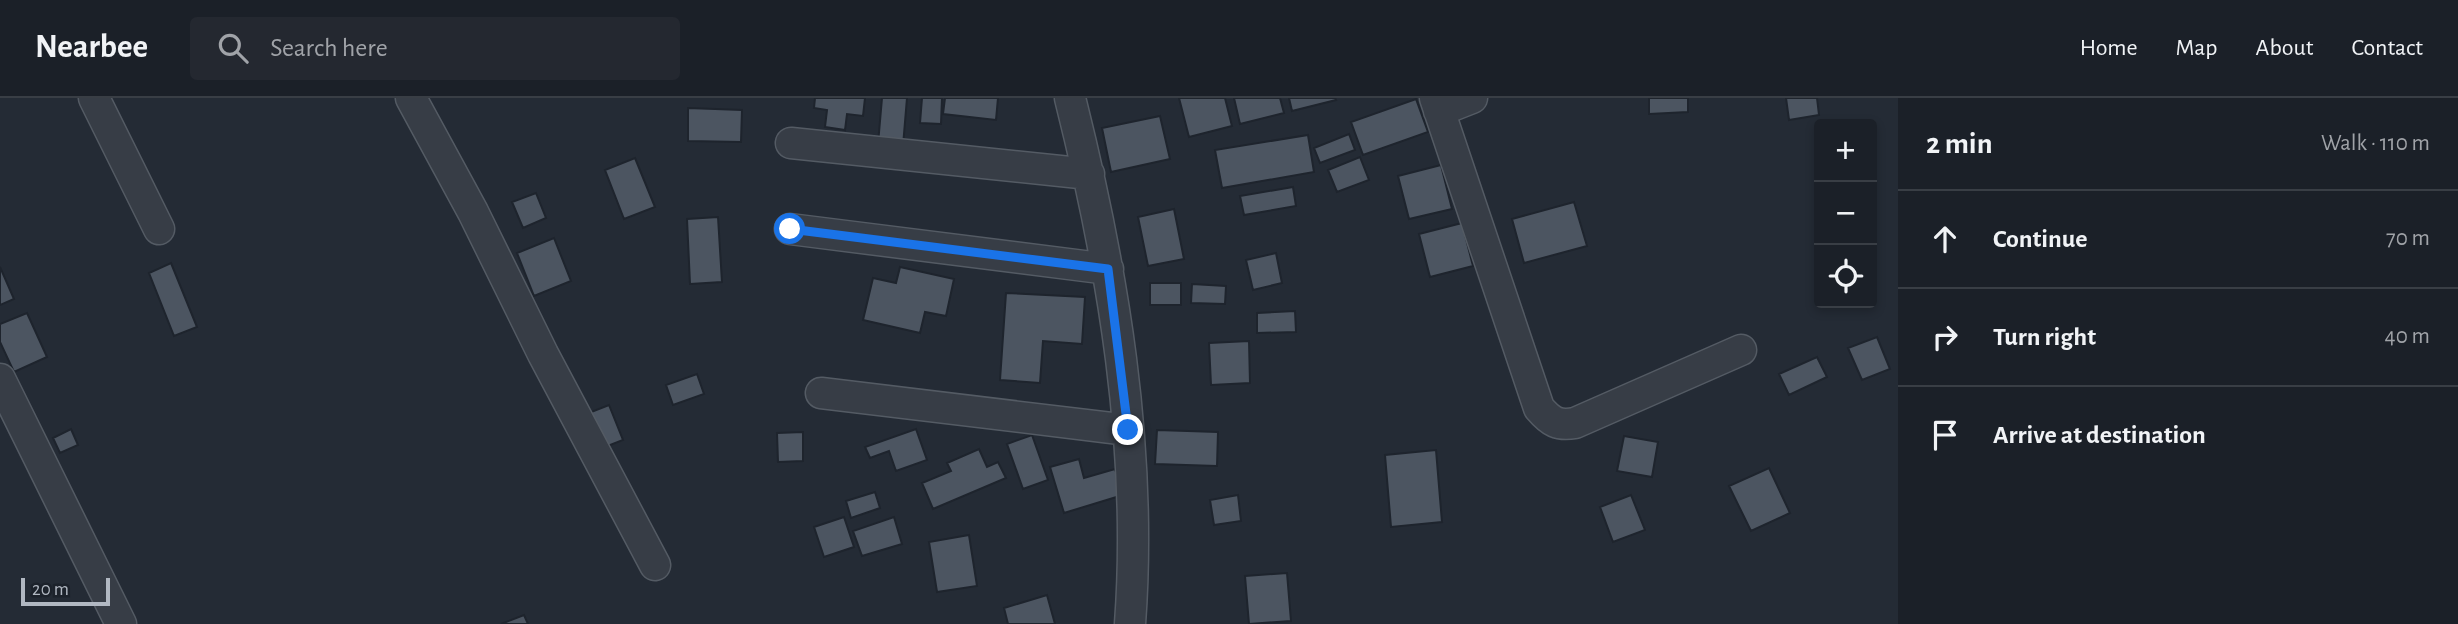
<!DOCTYPE html>
<html lang="en">
<head>
<meta charset="utf-8">
<style>
	:root { --surface:#1b2028; --page:#242830; --text:#f1f3f6; --muted:#a0a3a8; --line:#393e45 }
	body { margin:0; font-family:"Alegreya Sans",sans-serif; background:var(--page); color:var(--text) }
	.controls { position:absolute; right:21px; top:21px; display:grid; overflow:hidden; border-radius:7px; box-shadow:0 4px 10px #0003 }
	.controls button { width:63px; height:63px; display:grid; place-items:center; padding:0; border:0; border-bottom:2px solid var(--line); background:var(--surface); color:var(--text); font:35px sans-serif }
	.scale { position:absolute; left:21px; bottom:18px; width:89px; box-sizing:border-box; padding-left:7px; border:4px solid #b1b8c2; border-top:0; font-size:19px; line-height:24px; white-space:nowrap; color:#b1b8c2; -webkit-text-stroke:5px #1c222b; paint-order:stroke }
	.stop { position:absolute; width:21px; height:21px; margin:-16px; border:5px solid #1a73e8; border-radius:50%; background:#fff }
	.stop.end { background:#1a73e8; border-color:#fff; box-shadow:0 2px 7px #0008 }
	.list { margin:0; padding:0; list-style:none }
	h2 { display:flex; justify-content:space-between; align-items:center; height:91px; margin:0; padding:0 28px; font-size:30px }
	h2 small { font-size:23px; font-weight:400; color:var(--muted) }
	.list li { display:grid; grid-template-columns:46px 1fr auto; gap:21px; align-items:center; box-sizing:border-box; height:98px; padding:0 28px; border-top:2px solid var(--line) }
	.list b { display:block; font-size:26px; white-space:nowrap }
	.list em { font-size:23px; font-style:normal; color:var(--muted) }
	.icon { flex:none; width:38px; height:38px; fill:none; stroke:currentColor; stroke-width:2; stroke-linecap:round; stroke-linejoin:round }
	.map { position:relative; flex:none; width:1898px; height:526px; overflow:hidden }
	header { display:flex; align-items:center; gap:42px; box-sizing:border-box; height:98px; padding:0 35px; background:var(--surface); border-bottom:2px solid var(--line) }
	header strong { font-size:33px }
	nav { display:flex; gap:38px; margin-inline-start:auto; font-size:24px }
	.search { width:490px; height:63px; background:var(--page); display:flex; align-items:center; gap:18px; box-sizing:border-box; padding:0 24px; border-radius:7px; color:var(--muted); font-size:26px }
	main { display:flex }
	aside { flex:1; background:var(--surface) }
	.map>svg:first-child { display:block }
	.building { fill:#4c5561; stroke:#1e242d; stroke-width:2 }
	.lines { fill:none; stroke-linecap:round; stroke-linejoin:round }
	.minor-casing { stroke:#545b64; stroke-width:33 }
	.minor { stroke:#373d46; stroke-width:30 }
	.route { stroke:#1a73e8; stroke-width:9 }
</style>
</head>
<body>
<header>
<strong>Nearbee</strong>
<div class="search"><svg class="icon" aria-label="search" viewBox="0 0 24 24"><circle cx="10" cy="10" r="6"/><path d="M15 15l6 6"/></svg>Search here</div>
<nav><a>Home</a><a>Map</a><a>About</a><a>Contact</a></nav>
</header>
<main>
<div class="map">
<svg width="1898" height="526" viewBox="0 0 1898 526">
	<rect width="100%" height="100%" fill="#242b35"/>
	<path class="building" d="M815 0H865L863 18 847 16 845 32 825 29 827 12 814 10Z
		M882 0H907L903 48 878 46Z
		M922 0H942L941 26 920 25Z
		M945 0H998L996 22 943 16Z
		M1179 0H1225L1232 28 1189 39Z
		M1234 0H1280L1284 15 1240 26Z
		M1289 0H1335L1336 2 1292 13Z
		M1649 0H1688V14L1649 16Z
		M1786 0H1817L1819 17 1789 22Z
		M1416 1 1428 34 1363 57 1351 24Z
		M688 10 742 12 741 44 688 43Z
		M1160 18 1170 61 1111 74 1102 30Z
		M1349 36 1355 52 1320 65 1314 50Z
		M1308 37 1314 74 1222 90 1215 52Z
		M1360 59 1369 82 1337 94 1328 72Z
		M635 60 655 109 624 121 605 72Z
		M1441 67 1452 111 1409 121 1398 78Z
		M1293 89 1296 108 1244 117 1240 98Z
		M536 95 546 120 523 130 512 104Z
		M1574 104 1587 148 1524 165 1512 121Z
		M1174 111 1184 161 1148 168 1138 119Z
		M718 119 722 184 690 186 687 121Z
		M1462 125 1473 168 1430 179 1419 136Z
		M554 140 571 183 534 198 517 155Z
		M1276 155 1282 185 1253 192 1246 162Z
		M171 165 197 229 174 238 149 175Z
		M0 169 14 201 0 207Z
		M900 169 954 181 946 218 925 214 920 235 863 222 873 180 896 185Z
		M1150 185H1181V207H1150Z
		M1192 186 1226 188 1225 206 1191 205Z
		M1006 195 1085 199 1082 246 1043 243 1040 285 1000 282Z
		M1295 213 1296 234 1257 235V215Z
		M27 215 47 259 14 274 0 244V226Z
		M1877 239 1890 271 1862 282 1848 250Z
		M1249 243 1250 285 1211 287 1209 245Z
		M1817 259 1827 279 1789 297 1779 276Z
		M697 276 704 296 673 307 666 287Z
		M609 307 623 342 600 351 586 316Z
		M71 331 78 347 60 355 53 340Z
		M916 331 927 362 896 373 889 353 870 360 865 349Z
		M1157 332 1218 334 1217 368 1155 366Z
		M803 334V363L778 364 777 335Z
		M1032 337 1048 382 1023 391 1007 346Z
		M1624 338 1658 344 1652 379 1617 373Z
		M979 351 987 369 998 364 1006 380 933 411 922 385 951 373 947 365Z
		M1436 352 1442 424 1391 429 1385 357Z
		M1079 361 1084 380 1115 371 1123 397 1064 415 1050 369Z
		M1769 370 1790 415 1751 433 1729 388Z
		M875 394 880 410 851 420 846 403Z
		M1238 397 1241 423 1214 427 1210 402Z
		M1631 397 1645 432 1613 444 1600 409Z
		M844 419 854 449 824 459 814 429Z
		M894 419 902 446 862 458 853 433Z
		M969 437 977 488 937 494 929 444Z
		M1287 475 1291 523 1249 526 1245 478Z
		M1047 497 1055 526H1008L1004 510Z
		M524 517 528 526H501Z"/>
	<g class="lines">
		<defs>
			<path id="minor" d="M94 0 159 131
				M411 0 473 114 543 256 655 467
				M1070 0C1113 171 1143 349 1130 526
				M1435 0 1539 310C1551 324 1558 328 1575 325L1741 252
				M1439 13 1472 0
				M791 45 1089 76
				M790 131 1108 171
				M0 281 121 526
				M821 295 1128 332"/>
		</defs>
		<use href="#minor" class="minor-casing"/>
		<use href="#minor" class="minor"/>
	</g>
	<g class="lines">
		<path class="route" d="M790 131 1108 171 1128 332"/>
	</g>
</svg>
<div class="controls">
<button>+</button>
<button>−</button>
<button><svg class="icon" aria-label="locate" viewBox="0 0 24 24"><circle cx="12" cy="12" r="6"/><path d="M12 2v4M12 18v4M2 12h4M18 12h4"/></svg></button>
</div>
<div class="scale">20 m</div>
<div class="stop" style="left:790px;top:131px"></div>
<div class="stop end" style="left:1128px;top:332px"></div>
</div>
<aside>
<h2>2 min<small>Walk · 110 m</small></h2>
<ul class="list">
<li><svg class="icon" aria-label="ahead" viewBox="0 0 24 24"><path d="M12 20V5M6 11l6-6 6 6"/></svg><div><b>Continue</b></div><em>70 m</em></li>
<li><svg class="icon" aria-label="right" viewBox="0 0 24 24"><path d="M7 20v-9h11M14 6l5 5-5 5"/></svg><div><b>Turn right</b></div><em>40 m</em></li>
<li><svg class="icon" aria-label="arrive" viewBox="0 0 24 24"><path d="M6 21V4h12l-3 4 3 4H6"/></svg><div><b>Arrive at destination</b></div></li>
</ul>
</aside>
</main>
</body>
</html>
